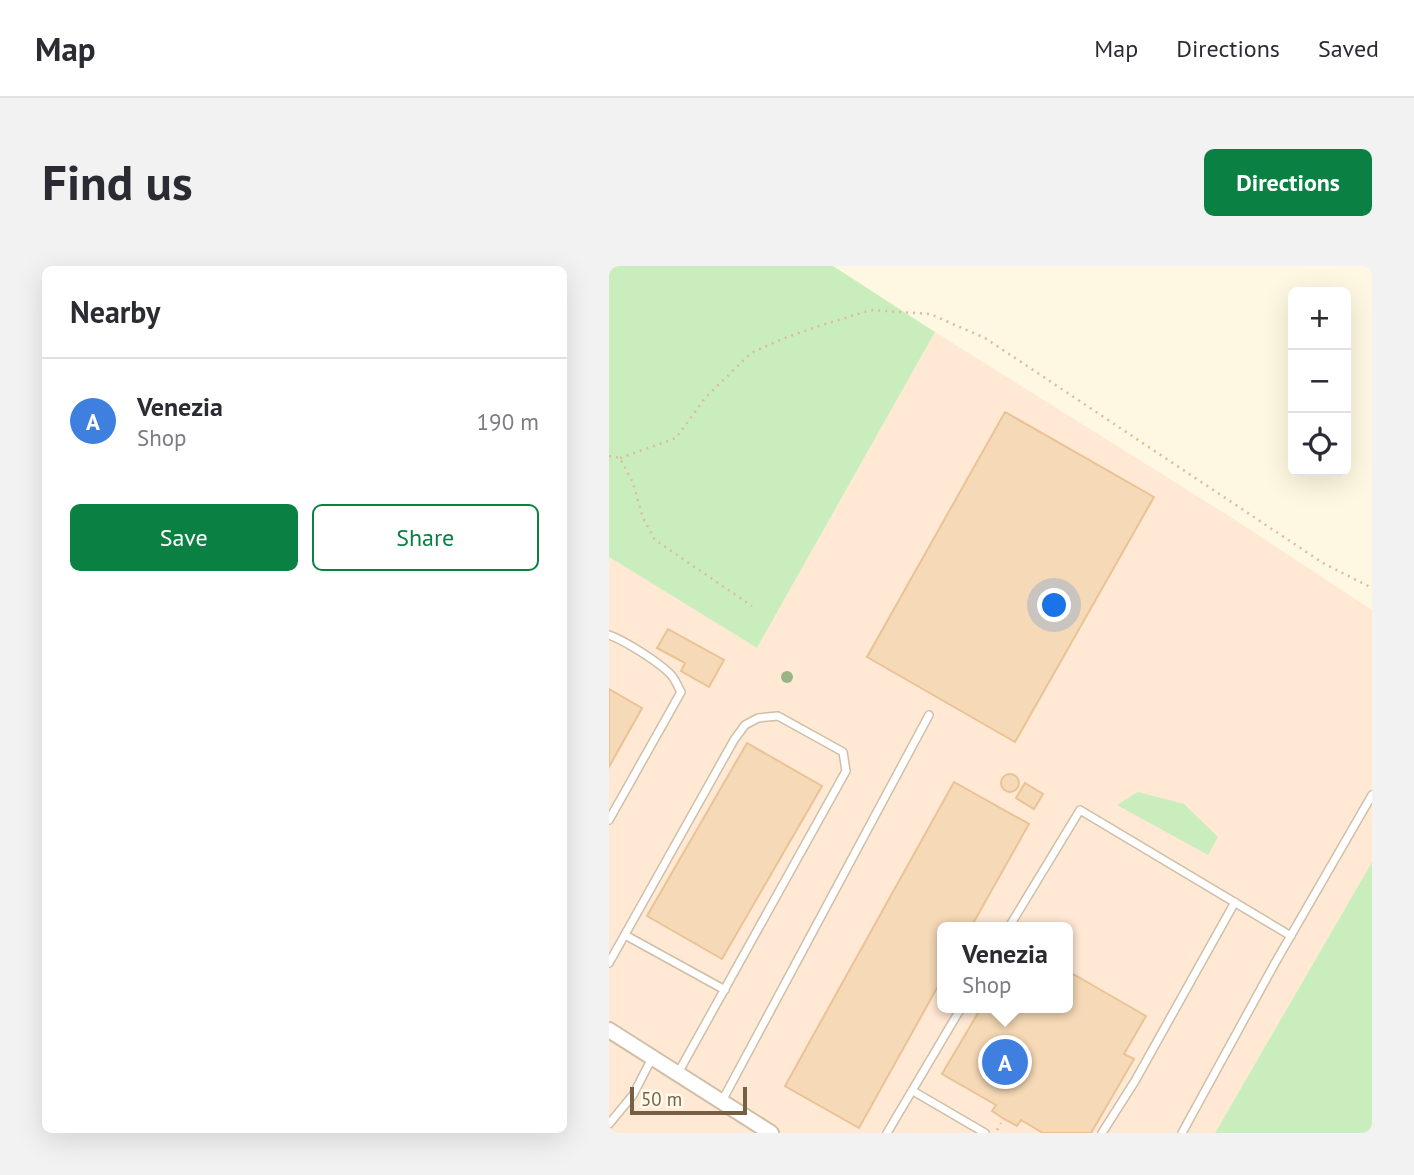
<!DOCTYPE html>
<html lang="en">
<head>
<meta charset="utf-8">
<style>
	:root { --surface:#fff; --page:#f2f2f3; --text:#2b2b33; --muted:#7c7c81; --line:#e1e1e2; --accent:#0b8043 }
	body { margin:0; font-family:"PT Sans",sans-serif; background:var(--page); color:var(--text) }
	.controls { position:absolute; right:21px; top:21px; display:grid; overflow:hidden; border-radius:10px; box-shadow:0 7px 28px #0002 }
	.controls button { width:63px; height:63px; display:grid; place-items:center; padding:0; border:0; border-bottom:2px solid var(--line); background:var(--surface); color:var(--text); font:35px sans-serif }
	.scale { position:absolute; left:21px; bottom:18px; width:117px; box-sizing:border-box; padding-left:7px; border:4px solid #775f46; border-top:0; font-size:19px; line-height:24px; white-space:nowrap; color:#775f46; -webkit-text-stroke:5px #fffae9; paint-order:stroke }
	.you { position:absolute; left:446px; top:340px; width:24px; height:24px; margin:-18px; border:5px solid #fff; border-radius:50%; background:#1a73e8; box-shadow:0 0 0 10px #1a73e833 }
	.badge { display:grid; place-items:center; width:46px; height:46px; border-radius:50%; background:var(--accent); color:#fff; font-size:23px; font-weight:700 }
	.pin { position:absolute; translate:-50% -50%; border:4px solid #fff; box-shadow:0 2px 7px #0006 }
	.popup { position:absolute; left:328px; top:656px; width:136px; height:91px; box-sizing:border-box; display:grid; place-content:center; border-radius:10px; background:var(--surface); filter:drop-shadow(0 2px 5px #0005); font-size:23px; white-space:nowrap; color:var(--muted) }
	.popup b { font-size:26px; color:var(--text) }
	.popup::after { content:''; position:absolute; left:50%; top:100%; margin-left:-14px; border:14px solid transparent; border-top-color:var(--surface) }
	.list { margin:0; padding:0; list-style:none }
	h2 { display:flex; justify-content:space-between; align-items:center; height:91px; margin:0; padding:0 28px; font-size:30px }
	h2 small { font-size:23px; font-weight:400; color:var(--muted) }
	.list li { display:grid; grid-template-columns:46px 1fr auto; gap:21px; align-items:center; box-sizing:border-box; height:126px; padding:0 28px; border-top:2px solid var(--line) }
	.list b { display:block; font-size:26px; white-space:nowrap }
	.list p { margin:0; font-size:23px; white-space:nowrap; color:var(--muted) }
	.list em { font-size:23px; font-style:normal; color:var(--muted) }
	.actions { display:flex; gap:14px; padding:21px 28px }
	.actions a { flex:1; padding:16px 0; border:2px solid var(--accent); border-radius:10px; text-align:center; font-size:24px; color:var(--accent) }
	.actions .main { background:var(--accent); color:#fff }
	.icon { flex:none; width:38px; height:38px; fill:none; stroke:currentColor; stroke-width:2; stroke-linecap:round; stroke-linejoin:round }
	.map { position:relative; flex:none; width:763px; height:867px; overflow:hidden; border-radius:10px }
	header { display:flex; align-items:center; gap:42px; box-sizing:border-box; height:98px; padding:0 35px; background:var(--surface); border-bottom:2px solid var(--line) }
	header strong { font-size:33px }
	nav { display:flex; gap:38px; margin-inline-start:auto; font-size:24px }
	.intro { display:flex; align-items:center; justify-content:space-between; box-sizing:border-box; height:168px; padding:0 42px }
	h1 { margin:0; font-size:49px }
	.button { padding:18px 32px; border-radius:10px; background:var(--accent); color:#fff; font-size:24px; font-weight:700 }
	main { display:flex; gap:42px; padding:0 42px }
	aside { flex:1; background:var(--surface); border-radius:10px; box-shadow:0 7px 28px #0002 }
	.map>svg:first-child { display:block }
	.commercial { fill:#ffe8d4; fill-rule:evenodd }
	.green { fill:#caedbe }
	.building { fill:#f6d9b6; stroke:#eac395; stroke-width:2 }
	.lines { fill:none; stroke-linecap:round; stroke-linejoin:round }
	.service-casing { stroke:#d0bfa7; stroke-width:10 }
	.minor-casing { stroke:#d0bfa7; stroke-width:18 }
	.path { stroke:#dbbd99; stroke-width:2.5; stroke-dasharray:2 5; stroke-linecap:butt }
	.service { stroke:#fff; stroke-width:7 }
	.minor { stroke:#fff; stroke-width:14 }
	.tree { fill:#99b586 }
</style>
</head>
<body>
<header>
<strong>Map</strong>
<nav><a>Map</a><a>Directions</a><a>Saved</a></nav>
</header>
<div class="intro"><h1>Find us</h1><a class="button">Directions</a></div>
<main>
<aside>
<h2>Nearby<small></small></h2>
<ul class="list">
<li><span class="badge" style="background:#3f7fe0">A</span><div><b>Venezia</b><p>Shop</p></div><em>190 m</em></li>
</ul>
<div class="actions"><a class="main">Save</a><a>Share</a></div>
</aside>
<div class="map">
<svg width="763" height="867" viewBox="0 0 763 867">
	<rect width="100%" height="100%" fill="#fef7e1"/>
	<path class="commercial" d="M326 66 623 252 763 344V596L606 867H0V291L148 382ZM333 661H459V742H333Z"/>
	<path class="green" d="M0 0H224L326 66 148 382 0 291Z
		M529 526 575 538 609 571 599 589 508 539Z
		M763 596V867H606Z"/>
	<path class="building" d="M396 146 545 231 406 476 258 391Z
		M59 363 115 394 100 421 72 405 76 397 48 382Z
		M0 423 33 442 0 501Z
		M138 477 213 520 113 693 38 650Z
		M392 517a9 9 0 1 1 18 0a9 9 0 1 1-18 0Z
		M345 516 420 558 362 661H333V713L250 862 176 820Z
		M416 517 434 528 425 543 407 532Z
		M459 705 537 750 515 788 525 793 482 867H434L412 854 408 860 395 853 383 845 387 839 333 808 372 742H459Z"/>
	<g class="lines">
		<defs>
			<path id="service" d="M0 369C15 374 53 398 63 410 67 415 69 421 72 426L0 554
				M400 661 471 544 682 670
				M16 669 116 724
				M0 697 125 474 136 459 149 452 169 450 234 486 237 505 69 807
				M304 825 376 867
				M113 835 320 449
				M0 858 24 829 43 792
				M278 867 352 742
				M493 867 526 815 626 636
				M573 867 666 697 763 529"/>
			<path id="minor" d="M0 764 162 867"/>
		</defs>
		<use href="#service" class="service-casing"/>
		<use href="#minor" class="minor-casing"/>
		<path class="path" d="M0 190 11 192 24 217 34 252 46 274 143 340
			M11 192 67 172 96 132 142 87 173 73 210 60 262 44 321 48 376 72 714 297 763 322
			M388 864 392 857"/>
		<use href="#service" class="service"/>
		<use href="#minor" class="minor"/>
	</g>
	<circle class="tree" cx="178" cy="411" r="6"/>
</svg>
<div class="controls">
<button>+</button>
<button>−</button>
<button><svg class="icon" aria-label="locate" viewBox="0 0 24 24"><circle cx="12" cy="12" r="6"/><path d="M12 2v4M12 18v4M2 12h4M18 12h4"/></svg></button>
</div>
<div class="scale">50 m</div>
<div class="you"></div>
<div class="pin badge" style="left:396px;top:796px;background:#3f7fe0">A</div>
<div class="popup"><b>Venezia</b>Shop</div>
</div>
</main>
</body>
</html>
